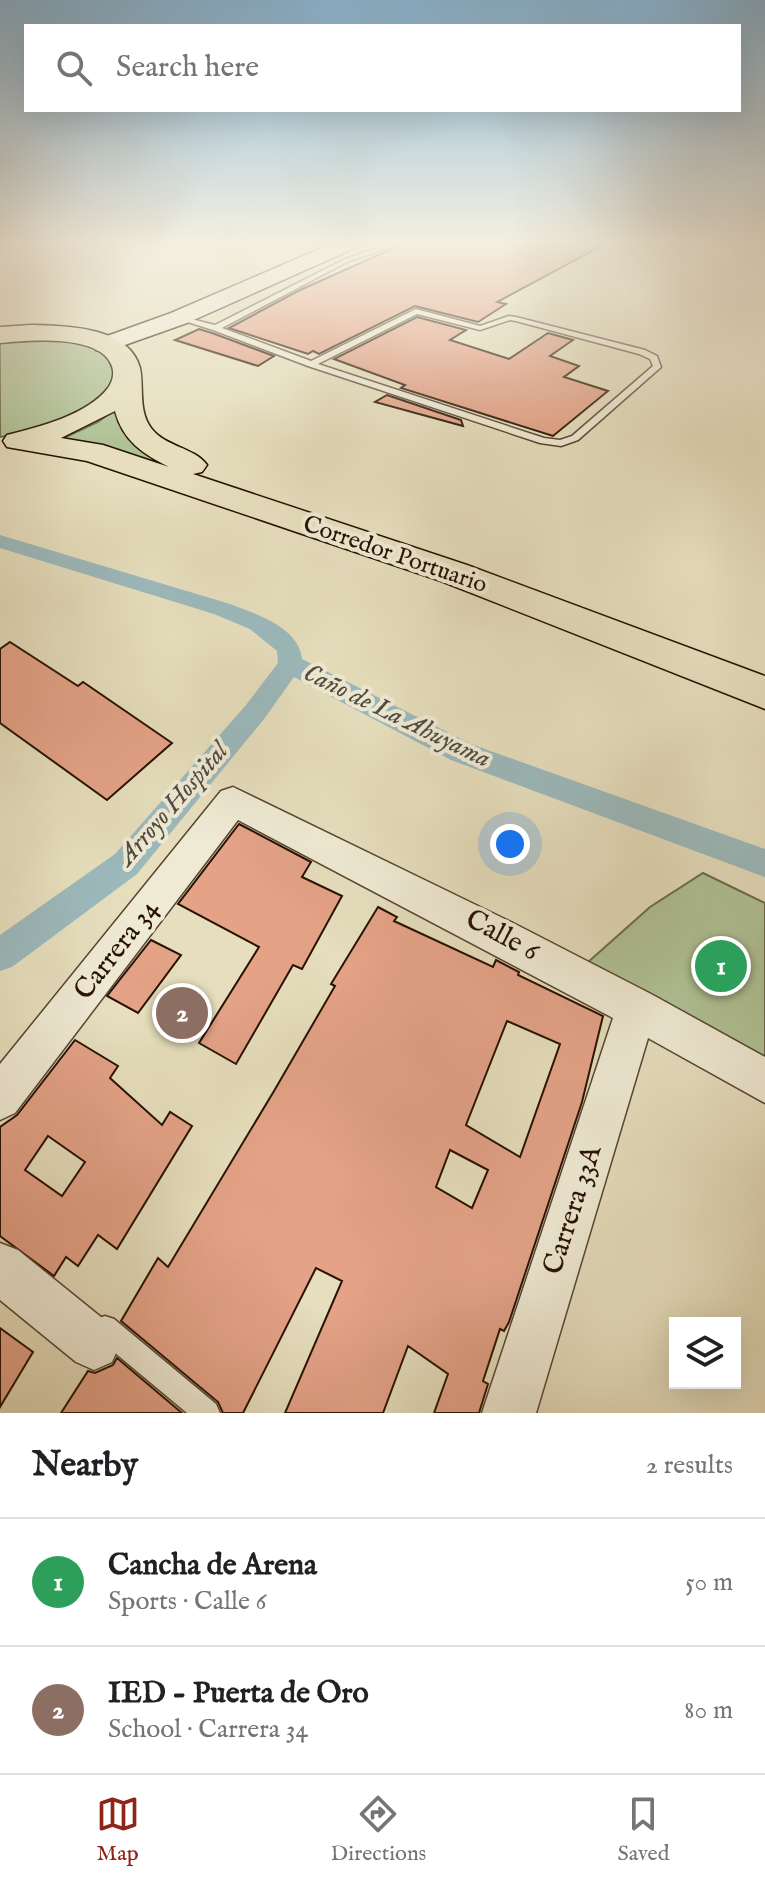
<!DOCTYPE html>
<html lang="en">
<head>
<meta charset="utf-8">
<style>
	:root { --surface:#fff; --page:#f2f2f2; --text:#202124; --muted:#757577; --line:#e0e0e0; --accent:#8f2418 }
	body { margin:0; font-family:"IM FELL English",serif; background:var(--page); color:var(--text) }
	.controls { position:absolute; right:24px; bottom:24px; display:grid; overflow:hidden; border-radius:0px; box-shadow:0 8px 32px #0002 }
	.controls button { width:72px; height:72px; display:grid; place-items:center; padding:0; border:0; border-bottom:2px solid var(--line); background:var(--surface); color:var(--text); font:40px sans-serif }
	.you { position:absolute; left:510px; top:844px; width:28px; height:28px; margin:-20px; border:6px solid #fff; border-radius:50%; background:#1a73e8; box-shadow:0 0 0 12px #1a73e833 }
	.badge { display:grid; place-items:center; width:52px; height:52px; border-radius:50%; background:var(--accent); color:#fff; font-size:26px; font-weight:700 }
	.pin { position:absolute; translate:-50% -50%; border:4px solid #fff; box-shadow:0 2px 8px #0006 }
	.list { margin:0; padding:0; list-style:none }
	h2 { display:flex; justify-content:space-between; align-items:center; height:104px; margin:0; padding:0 32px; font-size:34px }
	h2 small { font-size:26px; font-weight:400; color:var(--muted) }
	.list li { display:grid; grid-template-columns:52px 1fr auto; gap:24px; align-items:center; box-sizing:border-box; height:128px; padding:0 32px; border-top:2px solid var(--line) }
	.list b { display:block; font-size:30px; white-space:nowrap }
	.list p { margin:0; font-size:26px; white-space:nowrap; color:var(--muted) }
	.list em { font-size:26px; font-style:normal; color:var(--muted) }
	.icon { flex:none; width:44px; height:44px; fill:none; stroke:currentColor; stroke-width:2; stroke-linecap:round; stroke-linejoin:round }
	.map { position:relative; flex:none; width:765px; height:1413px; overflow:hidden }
	.search { position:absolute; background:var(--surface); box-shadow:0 8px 32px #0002; left:24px; right:24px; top:24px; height:88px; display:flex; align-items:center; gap:20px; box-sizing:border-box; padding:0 28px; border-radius:0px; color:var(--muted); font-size:30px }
	.sheet { height:360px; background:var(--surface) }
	nav { display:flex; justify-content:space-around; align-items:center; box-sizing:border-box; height:112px; border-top:2px solid var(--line); background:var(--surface); font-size:22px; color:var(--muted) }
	nav a { display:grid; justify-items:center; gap:4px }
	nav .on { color:var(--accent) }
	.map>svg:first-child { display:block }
	.green { fill:#b0c295; stroke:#6c6a4c; stroke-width:2 }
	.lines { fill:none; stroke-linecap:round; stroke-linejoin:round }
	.canal { fill:#9cb9bc; fill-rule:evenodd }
	.building { fill:#e4a287; stroke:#271102; stroke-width:2; fill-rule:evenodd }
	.lane-casing { stroke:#574431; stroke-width:3 }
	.street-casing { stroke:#574431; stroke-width:3 }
	.secondary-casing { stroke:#271102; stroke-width:3 }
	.primary-casing { stroke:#271102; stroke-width:3 }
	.lane { fill:#efead4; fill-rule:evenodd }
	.street { fill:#efead4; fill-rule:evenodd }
	.secondary { fill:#efead4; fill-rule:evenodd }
	.primary { fill:#e6debd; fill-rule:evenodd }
	.labels { text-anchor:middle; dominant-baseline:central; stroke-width:8; stroke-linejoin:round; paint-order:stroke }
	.street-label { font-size:24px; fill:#271102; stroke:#efead4 }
	.water-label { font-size:26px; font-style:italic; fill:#504c43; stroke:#efead4 }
	.near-street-label { font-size:28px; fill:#271102; stroke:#efead4 }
</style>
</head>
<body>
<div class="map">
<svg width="765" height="1413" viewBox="0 0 765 1413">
	<rect width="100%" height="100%" fill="#e6debd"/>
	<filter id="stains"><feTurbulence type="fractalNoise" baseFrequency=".0025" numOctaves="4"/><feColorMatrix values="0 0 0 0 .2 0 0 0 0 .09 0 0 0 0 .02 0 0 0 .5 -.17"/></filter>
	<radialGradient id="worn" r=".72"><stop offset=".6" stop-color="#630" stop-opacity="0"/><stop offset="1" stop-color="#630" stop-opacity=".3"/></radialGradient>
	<path class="green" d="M54 338C66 340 80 342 91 346 101 351 114 361 113 373 111 411 30 432 0 437V340Z
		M116 409 172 464 167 468 55 442 98 422Z
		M703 873 765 903V1059L587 963 650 907Z"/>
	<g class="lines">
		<path class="canal" d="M0 535 230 604C256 614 299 627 302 659L471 744 765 849V877L451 760 294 677 264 719 137 874 12 967 0 971V935L115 854 246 705 278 663 277 651 250 629 214 614 0 548Z"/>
	</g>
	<path class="building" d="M405 243H607L497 302 506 304 478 322 415 306 319 354 313 351 308 354 229 328 298 291Z
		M417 317 466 330 450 340 509 359 548 333 573 340 550 356 579 366 564 377 608 391 553 436 401 388 405 385 334 359Z
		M199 329 212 333 274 356 258 366 175 340Z
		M387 395 461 420 463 426 375 402Z
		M10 642 78 686 83 682 172 743 107 800 0 723V649Z
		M239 824 311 862 302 877 342 896 302 969 293 965 236 1064 199 1043 259 947 178 904Z
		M378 907 397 917 394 921 493 967 496 960 519 972 518 975 603 1016 582 1102 509 1322 504 1331 500 1329 483 1381 488 1384 479 1413H434L448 1374 408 1346 383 1413H285L342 1281 316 1268 243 1413H223L218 1402 121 1321 158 1258 168 1267 274 1091 335 986 331 984ZM507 1021 560 1044 520 1157 466 1125ZM450 1150 488 1170 472 1208 436 1187Z
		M151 940 181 955 138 1013 107 996Z
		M75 1040 118 1066 110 1078 162 1125 170 1112 192 1126 117 1249 98 1235 78 1266 66 1257 54 1276 0 1236V1127L17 1115ZM48 1136 85 1162 62 1196 25 1170Z
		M0 1328 33 1352 0 1407Z
		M117 1358 182 1413H61L88 1371 95 1373 113 1365Z"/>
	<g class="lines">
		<defs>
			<path id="lane" d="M317 243H323L328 255H324Z
				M392 243H402L349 261 222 328 311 361 416 309 480 326 509 316 516 317 645 350 657 356 661 367 578 440 561 446 540 443 308 366 213 330 175 318 179 316 215 325 345 259ZM417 314 480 330 510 320 516 321 639 354 650 359 653 366 572 436 560 440 544 438 318 364Z
				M105 1316 114 1319 216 1404 220 1413H187L96 1337 93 1328 96 1319Z"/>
			<path id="street" d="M233 787 515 924 651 994 765 1057V1103L648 1038 536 1413H482L613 1018 238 820 15 1113 0 1120V1064L221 791Z
				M0 1243 18 1250 112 1326 120 1344 112 1362 94 1370 76 1362 0 1300Z"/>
			<path id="secondary" d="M333 243H360L357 247 187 323 105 352 96 350 93 345 96 340 171 313Z"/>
			<path id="primary" d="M31 325C65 326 129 326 140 368 144 387 138 410 151 428 165 447 194 447 207 465L202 472 193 474 467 565 765 676V709L441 581 87 461 7 447 3 441 7 435C39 427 87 415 108 388 113 381 115 372 111 364 98 334 27 340 0 343V327ZM115 411C123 441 143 454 169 467L103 445 61 438Z"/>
		</defs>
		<use href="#lane" class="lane-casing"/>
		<use href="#street" class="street-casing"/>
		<use href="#secondary" class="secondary-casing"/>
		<use href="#primary" class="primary-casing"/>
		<use href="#lane" class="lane"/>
		<use href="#street" class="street"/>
		<use href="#secondary" class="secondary"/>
		<use href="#primary" class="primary"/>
	</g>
	<linearGradient id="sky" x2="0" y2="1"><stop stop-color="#89b6d6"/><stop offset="0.55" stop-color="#f4f0e1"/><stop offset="1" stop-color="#f4f0e1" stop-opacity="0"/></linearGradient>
	<rect width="765" height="441" fill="url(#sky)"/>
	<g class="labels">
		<g class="street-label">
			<text transform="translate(395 555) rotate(19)">Corredor Portuario</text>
		</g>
		<g class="water-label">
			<text transform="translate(397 716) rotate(26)">Caño de La Ahuyama</text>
			<text transform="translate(173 804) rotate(-49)">Arroyo Hospital</text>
		</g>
		<g class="near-street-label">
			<text transform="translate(502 936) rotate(28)">Calle 6</text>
			<text transform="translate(117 950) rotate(-52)">Carrera 34</text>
			<text transform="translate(573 1210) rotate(-72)">Carrera 33A</text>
		</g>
	</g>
	<rect width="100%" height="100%" filter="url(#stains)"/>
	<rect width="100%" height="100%" fill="url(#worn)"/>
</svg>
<div class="controls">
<button><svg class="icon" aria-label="layers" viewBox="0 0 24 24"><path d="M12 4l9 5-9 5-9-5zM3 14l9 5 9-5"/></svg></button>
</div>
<div class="you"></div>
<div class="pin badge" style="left:721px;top:966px;background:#2e9e5b">1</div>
<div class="pin badge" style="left:182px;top:1013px;background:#8d6e63">2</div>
<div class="search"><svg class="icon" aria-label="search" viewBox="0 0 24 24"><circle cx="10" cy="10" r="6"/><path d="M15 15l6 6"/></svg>Search here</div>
</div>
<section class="sheet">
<h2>Nearby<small>2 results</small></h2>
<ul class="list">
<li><span class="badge" style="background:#2e9e5b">1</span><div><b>Cancha de Arena</b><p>Sports · Calle 6</p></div><em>50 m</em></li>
<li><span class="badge" style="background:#8d6e63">2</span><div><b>IED - Puerta de Oro</b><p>School · Carrera 34</p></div><em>80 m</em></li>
</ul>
</section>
<nav>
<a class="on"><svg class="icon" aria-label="map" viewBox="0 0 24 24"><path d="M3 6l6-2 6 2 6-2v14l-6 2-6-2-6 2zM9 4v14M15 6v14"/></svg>Map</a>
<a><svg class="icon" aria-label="directions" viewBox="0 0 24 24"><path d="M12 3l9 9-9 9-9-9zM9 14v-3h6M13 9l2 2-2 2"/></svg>Directions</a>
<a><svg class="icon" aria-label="saved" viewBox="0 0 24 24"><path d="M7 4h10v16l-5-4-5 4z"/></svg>Saved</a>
</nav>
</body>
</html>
